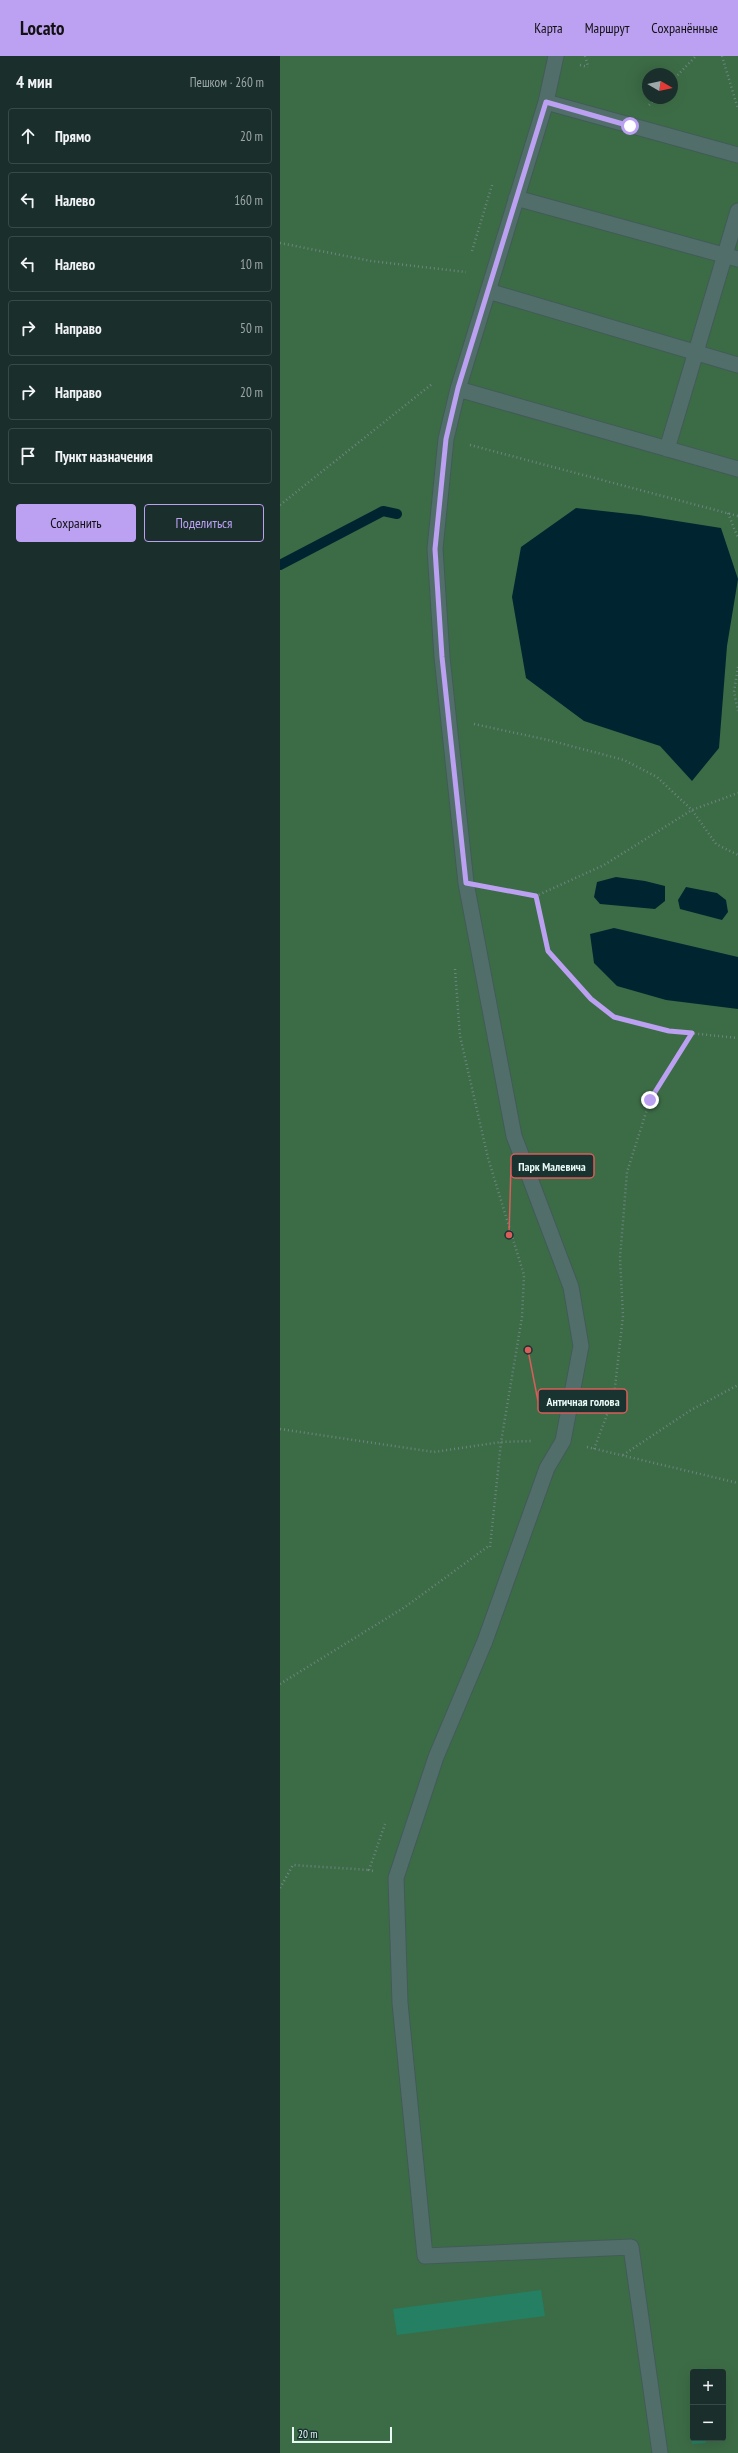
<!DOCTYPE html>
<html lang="ru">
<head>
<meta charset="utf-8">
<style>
	:root { --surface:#1a2e2c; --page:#273a38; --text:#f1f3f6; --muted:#9fa8a9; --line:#384a48; --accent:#bca0f2 }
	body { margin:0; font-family:"PT Sans Narrow",sans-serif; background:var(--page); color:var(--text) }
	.controls { position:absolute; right:12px; bottom:12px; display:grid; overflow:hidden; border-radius:4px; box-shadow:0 4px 16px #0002 }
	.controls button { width:36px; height:36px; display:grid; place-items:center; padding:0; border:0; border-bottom:1px solid var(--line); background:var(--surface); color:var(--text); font:20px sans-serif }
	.compass { position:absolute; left:362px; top:12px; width:36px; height:36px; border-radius:50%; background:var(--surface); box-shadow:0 4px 16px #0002; rotate:99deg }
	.scale { position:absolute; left:12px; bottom:10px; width:100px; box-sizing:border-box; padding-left:4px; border:2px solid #e8f8f5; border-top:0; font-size:11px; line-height:14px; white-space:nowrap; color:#e8f8f5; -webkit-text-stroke:3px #183330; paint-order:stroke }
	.stop { position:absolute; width:12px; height:12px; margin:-9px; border:3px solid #bca0f2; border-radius:50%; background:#fff }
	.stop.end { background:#bca0f2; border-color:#fff; box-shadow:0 1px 4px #0008 }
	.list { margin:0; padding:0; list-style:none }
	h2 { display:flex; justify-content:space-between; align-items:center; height:52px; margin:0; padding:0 16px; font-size:17px }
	h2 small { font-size:13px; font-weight:400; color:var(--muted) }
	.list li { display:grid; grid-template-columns:26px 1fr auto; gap:12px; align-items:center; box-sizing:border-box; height:56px; margin:0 8px 8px; padding:0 8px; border:1px solid var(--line); border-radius:4px }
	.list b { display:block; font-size:15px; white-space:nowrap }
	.list em { font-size:13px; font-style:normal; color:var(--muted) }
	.actions { display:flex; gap:8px; padding:12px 16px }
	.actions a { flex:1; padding:9px 0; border:1px solid var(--accent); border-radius:4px; text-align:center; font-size:14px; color:var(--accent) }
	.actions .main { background:var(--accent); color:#111 }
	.icon { flex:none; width:22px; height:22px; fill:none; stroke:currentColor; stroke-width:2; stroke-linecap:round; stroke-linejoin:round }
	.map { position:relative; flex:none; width:458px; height:2397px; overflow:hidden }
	header { display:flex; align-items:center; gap:24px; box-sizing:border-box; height:56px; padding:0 20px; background:var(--accent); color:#111 }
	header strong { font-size:19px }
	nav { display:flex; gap:22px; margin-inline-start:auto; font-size:14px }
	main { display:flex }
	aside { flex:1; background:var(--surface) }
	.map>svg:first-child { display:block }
	.green { fill:#3c6c46; fill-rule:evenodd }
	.water { fill:#002531 }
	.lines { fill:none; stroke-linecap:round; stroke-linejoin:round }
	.stream { stroke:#002531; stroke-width:10 }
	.building { fill:#247f63 }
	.lane-casing { stroke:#425b58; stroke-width:17 }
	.path { stroke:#6e8481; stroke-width:2.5; stroke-dasharray:1 3; stroke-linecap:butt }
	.lane { stroke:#526e6b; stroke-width:15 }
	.route { stroke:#bca0f2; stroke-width:5 }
	.leader { fill:none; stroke:#da5c5b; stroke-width:1.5 }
	.callout-dot { fill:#da5c5b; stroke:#183330; stroke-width:1.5 }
	.callout { fill:#183330; stroke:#da5c5b; stroke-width:1.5 }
	.callout-label { font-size:12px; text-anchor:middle; font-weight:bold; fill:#e8f8f5 }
</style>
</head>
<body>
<header>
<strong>Locato</strong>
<nav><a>Карта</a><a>Маршрут</a><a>Сохранённые</a></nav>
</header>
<main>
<aside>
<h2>4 мин<small>Пешком · 260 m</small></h2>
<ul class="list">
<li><svg class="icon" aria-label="ahead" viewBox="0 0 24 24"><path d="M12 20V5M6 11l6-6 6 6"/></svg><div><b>Прямо</b></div><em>20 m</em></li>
<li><svg class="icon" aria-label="left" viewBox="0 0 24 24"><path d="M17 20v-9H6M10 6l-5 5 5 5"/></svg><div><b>Налево</b></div><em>160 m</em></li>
<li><svg class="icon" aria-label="left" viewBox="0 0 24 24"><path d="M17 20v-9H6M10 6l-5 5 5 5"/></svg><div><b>Налево</b></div><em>10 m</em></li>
<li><svg class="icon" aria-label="right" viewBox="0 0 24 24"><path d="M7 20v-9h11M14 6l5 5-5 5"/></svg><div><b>Направо</b></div><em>50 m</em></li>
<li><svg class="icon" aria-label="right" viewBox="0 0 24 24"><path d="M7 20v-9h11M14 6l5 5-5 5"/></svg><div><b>Направо</b></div><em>20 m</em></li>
<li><svg class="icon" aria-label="arrive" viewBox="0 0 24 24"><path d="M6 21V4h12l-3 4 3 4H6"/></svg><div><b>Пункт назначения</b></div></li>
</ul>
<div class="actions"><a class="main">Сохранить</a><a>Поделиться</a></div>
</aside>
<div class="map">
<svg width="458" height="2397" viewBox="0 0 458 2397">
	<rect width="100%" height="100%" fill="#223d3a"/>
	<path class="green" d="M0 0H458V2397H0ZM368 18H392V42H368ZM413 2316H443V2382H413Z"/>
	<path class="water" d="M296 452 359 459 441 472 458 523 447 590 439 692 412 725 380 690 304 665 246 622 232 541 241 491Z
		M336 821 365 825 385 830V845L375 853 320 848 314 841 317 826Z
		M406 831 437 837 446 844 448 856 442 864 400 853 398 844Z
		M334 872 458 901V953L386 944 337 930 314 907 310 878Z"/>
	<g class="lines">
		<path class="stream" d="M0 509 103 455 117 458"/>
	</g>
	<path class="building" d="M261 2234 265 2260 117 2279 113 2253Z
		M427 2312 428 2316H414V2314Z
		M410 2369H413V2382H425L426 2387 412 2388Z"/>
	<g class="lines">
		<defs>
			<path id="lane" d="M276 0 266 46 178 333 166 383 155 493 162 601 186 827 234 1080 291 1231 301 1290 283 1385 267 1412 205 1585 156 1701 116 1822 120 1947 145 2200 351 2191 380 2397
				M266 46 458 99
				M236 142 458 203
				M208 235 458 309
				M178 333 458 413
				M387 393 458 155"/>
		</defs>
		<use href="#lane" class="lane-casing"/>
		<path class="path" d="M305 0 308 10
			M442 0 458 53
			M300 9 308 11
			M392 25 416 0
			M369 49 376 42
			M0 187 91 205 186 216
			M192 195 212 129
			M190 389 458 460
			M0 449 152 328
			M448 457 458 482
			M458 611 454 636 458 655
			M194 668 268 684 344 704 377 721 412 754 436 788 458 799
			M212 831 256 840 324 809 412 754 458 737
			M256 840 268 895 311 943 334 961 389 975 458 982
			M175 913 180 980 208 1102 244 1219 242 1261 221 1386 210 1491
			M0 1373 154 1396 221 1386 253 1385
			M307 1391 458 1427
			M314 1393 334 1340 343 1260 340 1202 347 1116 370 1044 412 977
			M343 1399 411 1354 458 1329
			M0 1628 125 1551 210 1489
			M93 1815 89 1814 105 1768
			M0 1832 13 1809 89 1814"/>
		<use href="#lane" class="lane"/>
	</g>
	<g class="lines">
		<path class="route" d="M350 70 266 46 178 332 166 383 155 493 162 601 186 827 256 840 268 895 311 943 334 961 389 975 412 977 370 1044"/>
	</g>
	<path class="leader" d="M229 1179L231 1110M248 1294L258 1345"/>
	<g class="callout-dot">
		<circle cx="229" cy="1179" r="4"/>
		<circle cx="248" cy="1294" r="4"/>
	</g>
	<g class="callout">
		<rect x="231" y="1098" width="83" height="24" rx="4"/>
		<rect x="258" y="1333" width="89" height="24" rx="4"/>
	</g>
	<g class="callout-label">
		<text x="272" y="1115">Парк Малевича</text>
		<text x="303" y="1350">Античная голова</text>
	</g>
</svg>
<div class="controls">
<button>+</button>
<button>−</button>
</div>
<svg class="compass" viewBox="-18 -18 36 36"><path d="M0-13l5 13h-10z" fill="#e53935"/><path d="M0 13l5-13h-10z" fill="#9fa8a9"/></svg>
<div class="scale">20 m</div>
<div class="stop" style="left:350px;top:70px"></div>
<div class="stop end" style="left:370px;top:1044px"></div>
</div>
</main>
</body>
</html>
